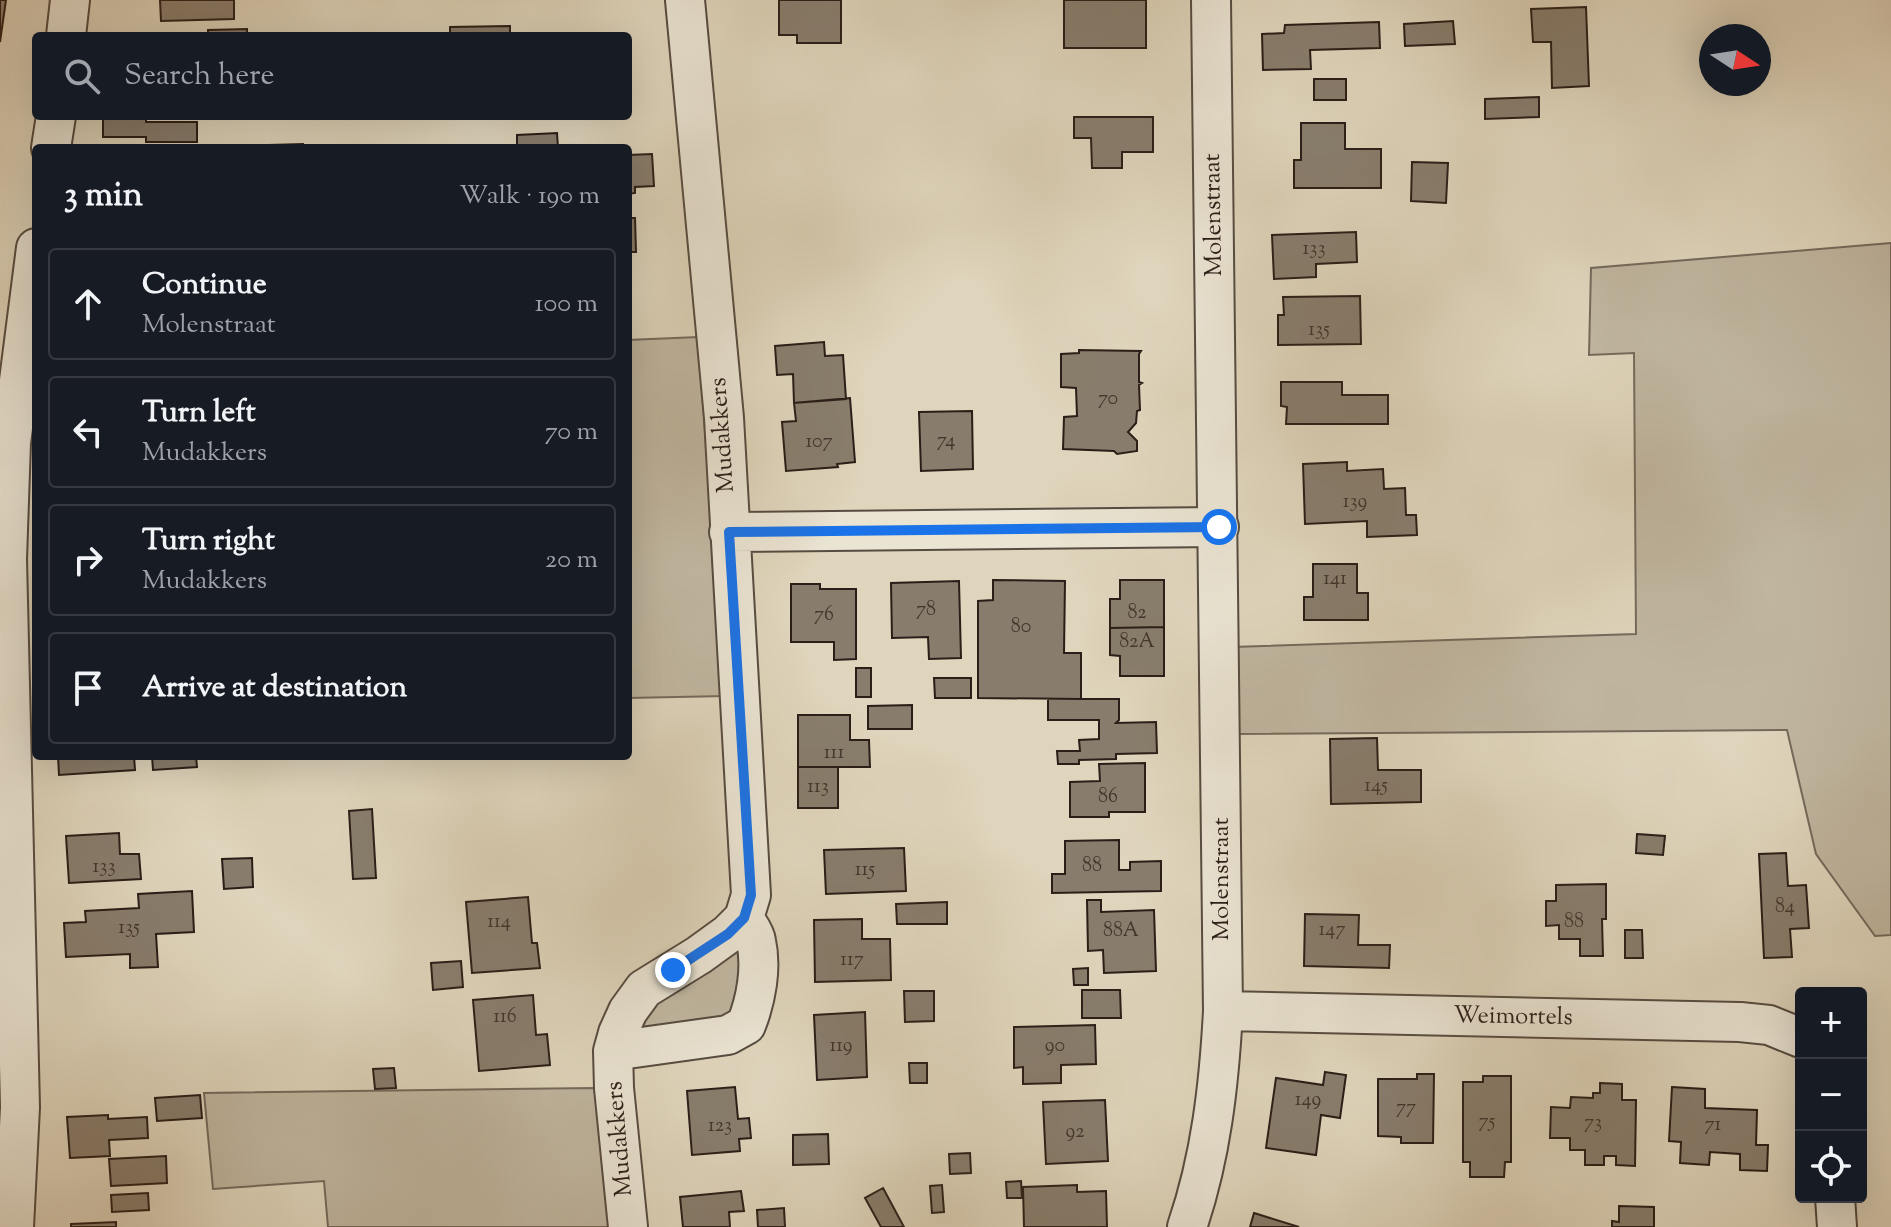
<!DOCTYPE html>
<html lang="en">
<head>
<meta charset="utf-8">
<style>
	:root { --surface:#171b24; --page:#20242c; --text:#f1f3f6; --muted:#9ea1a6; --line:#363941 }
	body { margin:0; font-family:"Sorts Mill Goudy",serif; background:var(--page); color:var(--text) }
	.controls { position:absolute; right:24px; bottom:24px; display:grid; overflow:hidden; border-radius:8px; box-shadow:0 8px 32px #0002 }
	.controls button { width:72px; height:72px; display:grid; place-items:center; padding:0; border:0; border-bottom:2px solid var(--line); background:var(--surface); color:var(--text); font:40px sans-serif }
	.compass { position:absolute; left:1699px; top:24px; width:72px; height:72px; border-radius:50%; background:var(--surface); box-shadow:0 8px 32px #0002; rotate:102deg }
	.stop { position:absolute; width:24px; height:24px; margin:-18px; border:6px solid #1a73e8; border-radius:50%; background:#fff }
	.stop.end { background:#1a73e8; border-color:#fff; box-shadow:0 2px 8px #0008 }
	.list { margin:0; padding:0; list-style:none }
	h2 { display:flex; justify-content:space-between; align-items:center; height:104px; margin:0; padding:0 32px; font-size:34px }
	h2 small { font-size:26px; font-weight:400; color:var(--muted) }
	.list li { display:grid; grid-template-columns:52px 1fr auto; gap:24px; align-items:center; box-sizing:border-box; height:112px; margin:0 16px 16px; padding:0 16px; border:2px solid var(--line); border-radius:8px }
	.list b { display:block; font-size:30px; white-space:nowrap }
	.list p { margin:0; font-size:26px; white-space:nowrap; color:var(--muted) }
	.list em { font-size:26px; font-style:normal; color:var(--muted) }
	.icon { flex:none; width:44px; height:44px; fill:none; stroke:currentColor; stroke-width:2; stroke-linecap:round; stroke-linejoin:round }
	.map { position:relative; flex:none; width:1891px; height:1227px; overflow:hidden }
	.search { position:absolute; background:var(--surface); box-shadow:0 8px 32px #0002; left:32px; top:32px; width:600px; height:88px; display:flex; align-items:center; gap:20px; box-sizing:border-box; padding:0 28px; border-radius:8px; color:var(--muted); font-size:30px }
	.panel { position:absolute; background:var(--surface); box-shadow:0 8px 32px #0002; left:32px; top:144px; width:600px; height:616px; border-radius:8px }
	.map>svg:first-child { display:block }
	.green { fill:#c0b6a0; stroke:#756a5c; stroke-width:2 }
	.building { fill:#887d6d; stroke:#2a1e18; stroke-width:2 }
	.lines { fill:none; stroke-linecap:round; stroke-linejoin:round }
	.street-casing { stroke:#574c41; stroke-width:42 }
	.street { stroke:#eae4d3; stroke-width:38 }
	.route { stroke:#1a73e8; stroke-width:10 }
	.labels { text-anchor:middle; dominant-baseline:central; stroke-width:6; stroke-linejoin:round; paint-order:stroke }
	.number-label { font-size:20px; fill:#42362d }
	.street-label { font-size:24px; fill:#2a1e18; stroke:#eae4d3 }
</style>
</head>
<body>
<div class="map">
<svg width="1891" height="1227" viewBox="0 0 1891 1227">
	<rect width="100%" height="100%" fill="#dfd5bc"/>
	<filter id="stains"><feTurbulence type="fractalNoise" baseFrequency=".0025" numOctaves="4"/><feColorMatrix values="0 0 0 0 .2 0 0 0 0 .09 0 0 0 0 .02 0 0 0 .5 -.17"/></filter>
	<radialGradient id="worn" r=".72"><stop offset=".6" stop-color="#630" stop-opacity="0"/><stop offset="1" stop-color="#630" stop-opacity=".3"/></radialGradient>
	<path class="green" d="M1891 243V935L1875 936 1816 854 1787 730 1234 734 1232 647 1636 634 1634 353 1589 355 1591 268Z
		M698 337 725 696 628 698V340Z
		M732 946 744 949 743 1001 728 1019 642 1034 633 1027 643 1010Z
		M594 1088 613 1227H328L324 1181 213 1189 204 1093Z"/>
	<path class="building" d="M0 0H6L0 42Z
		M160 0H234V19L161 21Z
		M779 0H841V43H797V35H779Z
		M1064 0H1146V48H1064Z
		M1586 7 1589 86 1552 88 1551 42H1533L1531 9Z
		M1453 21 1455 44 1405 46 1404 24Z
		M1379 22 1380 48 1310 50 1311 69 1263 70 1262 34 1284 33 1285 25Z
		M510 26V36H450V27Z
		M247 29V36H208V30Z
		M1314 79H1346V100H1314Z
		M1539 97V117L1485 119V99Z
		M103 116H146V122H197V142H146V137H103Z
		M1074 117H1153V152H1122V168H1092L1091 138H1074Z
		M1301 123H1345V149H1381V188H1294V160H1301Z
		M557 133 558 148H517V135Z
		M303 144V148H269V145Z
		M652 154 654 186 635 187V193L628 194V155Z
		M1412 162 1448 163 1446 203 1411 201Z
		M628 218H635L636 252H628Z
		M1356 232 1357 262 1316 264V277L1274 279 1272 235Z
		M1360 296 1361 344 1278 345V315H1284L1283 297Z
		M824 342 825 356 843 355 846 399 794 403 793 374 777 375 775 346Z
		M1079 350 1141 351 1139 354V382L1142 383 1139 385 1140 410 1137 411 1136 423 1128 432 1137 441V451L1117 454 1114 451 1063 449 1064 417 1077 416 1076 388 1061 387V354L1079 353Z
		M1281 382H1342V395H1388V424H1286L1287 407 1281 406Z
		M850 398 855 462 837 464 838 467 786 471 782 422 796 421 794 403Z
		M972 411 973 469 921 471 919 412Z
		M1347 462V471L1383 469 1384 489 1405 488 1406 515H1416L1417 535 1367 537V521L1305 524 1303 464Z
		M1313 564H1357V593H1368V620H1304V597H1313Z
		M993 580 1065 581 1064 653H1081V699L978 698V601L993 600Z
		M1120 580H1164V627L1110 628V599H1120Z
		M959 581 961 658 929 659 928 637 892 638 891 583Z
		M791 584H820V589H856V659L834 660V642H791Z
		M1164 627V676H1120V656L1110 655V628Z
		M856 668H871V697H856Z
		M934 678H971V698H935Z
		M1048 699H1119V720L1116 723 1156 722 1157 753 1116 754V759L1079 760V764H1058L1057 751H1080L1079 740 1099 739V720H1048Z
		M912 705V729H868V706Z
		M798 715H850V740H869L870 767H798Z
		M1377 738 1378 770H1421V802L1331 804 1330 739Z
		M58 756H134L135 770 59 775Z
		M152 756H196L197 767 153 770Z
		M1145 763V812H1109V817H1070V782L1100 781 1099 764Z
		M798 767H838V808H798Z
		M372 809 376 878 353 879 349 811Z
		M119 833 120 854H139L141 879 69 883 66 836Z
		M1637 834 1665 836 1663 855 1636 853Z
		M1119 840V870H1130V862L1161 861V891L1052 893V874H1065V841Z
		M904 848 906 891 826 894 824 850Z
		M1786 853 1788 886 1806 885 1809 928 1790 929 1792 957 1764 958 1759 854Z
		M252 858 253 887 224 889 222 859Z
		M1606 884V919H1602L1603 956H1580V939H1559V925L1546 926V901H1556V885Z
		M192 891 194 932 156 934 158 967 130 968V954L66 957 64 923 86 922 85 911 139 908 138 894Z
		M528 897 532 943H537L540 968 472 973 466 902Z
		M1087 900H1101V912L1154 910 1156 971 1104 973 1103 950 1088 951Z
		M947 902V924H897L896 904Z
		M1305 914 1359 915 1358 945H1390L1389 968 1304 966Z
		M862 919V939H890L891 980 815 982 814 920Z
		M1625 930H1642L1643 958H1625Z
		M461 961 463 987 433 990 431 963Z
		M1088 968V985H1074L1073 969Z
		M1082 990H1120L1121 1018H1082Z
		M904 991H934V1021L905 1022Z
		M533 995 536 1035 547 1034 550 1065 479 1071 473 1000Z
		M865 1012 867 1077 817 1080 814 1015Z
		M1095 1025 1096 1064 1061 1065V1083L1023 1084V1067L1014 1068V1027Z
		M909 1063H927V1083H910Z
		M394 1068 396 1088 375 1089 373 1069Z
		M1325 1072 1346 1075 1340 1118 1321 1115 1316 1155 1266 1148 1276 1078 1323 1085Z
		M1417 1074H1434L1433 1143H1401V1137L1378 1136V1079H1417Z
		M1483 1076H1511V1162H1505L1504 1177H1470V1162H1463V1082H1483Z
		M1600 1083 1622 1084V1100H1636L1635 1166 1616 1165V1156H1604V1165H1585V1150H1570V1138H1550L1551 1107 1570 1108 1571 1097 1593 1098V1093H1600Z
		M735 1087 738 1119 749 1118 751 1138 739 1139 740 1151 692 1155 687 1091Z
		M1672 1087 1705 1089V1108L1757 1110 1756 1145H1768L1767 1171 1740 1170V1154L1710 1152 1709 1165 1680 1163 1681 1142 1669 1141Z
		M200 1095 202 1118 157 1121 155 1098Z
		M1105 1100 1108 1161 1046 1164 1043 1102Z
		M108 1115V1119L147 1117 148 1138 109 1140 110 1156 70 1158 67 1117Z
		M828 1134 829 1164 793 1165V1135Z
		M970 1153 971 1173 950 1174 949 1154Z
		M166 1156 167 1183 111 1186 109 1159Z
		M1021 1181 1022 1198H1007L1006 1182Z
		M942 1185 944 1212 932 1213 930 1186Z
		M1077 1185V1192L1106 1191 1107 1227H1024L1023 1187Z
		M883 1188 904 1227H881L865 1198Z
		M741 1191 744 1211 729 1212 730 1227H683L680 1197Z
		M148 1193 149 1210 112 1212 111 1195Z
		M1619 1206 1654 1207V1227H1612V1221L1619 1222Z
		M784 1208 785 1227H758L757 1210Z
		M1254 1213 1299 1227H1250Z
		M116 1222V1227H71V1224Z"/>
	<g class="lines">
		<defs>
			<path id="street" d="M66 36 70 0
				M51 148 56 116
				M729 532 1219 527
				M1223 1011 1740 1022 1769 1025 1801 1038
				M613 1051 728 1035 746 1025C756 1000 762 968 756 941 755 933 748 925 744 918
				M1835 1197 1837 1227
				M14 1227 20 1107 7 559 11 443 36 248
				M628 1227 614 1088 613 1051 618 1033 628 1011 644 989 699 955 728 934 744 918 751 895 724 418 685 0
				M1187 1227C1211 1157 1219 1085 1223 1011L1211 0"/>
		</defs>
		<use href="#street" class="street-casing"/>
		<use href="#street" class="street"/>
	</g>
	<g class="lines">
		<path class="route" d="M673 970 728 934 744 918 751 895 729 532 1219 527"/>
	</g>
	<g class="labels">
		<g class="number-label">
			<text x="1314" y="249">133</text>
			<text x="1319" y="330">135</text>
			<text x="1108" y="399">70</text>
			<text x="946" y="441">74</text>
			<text x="819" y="442">107</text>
			<text x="1355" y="502">139</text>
			<text x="1335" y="579">141</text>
			<text x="926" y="610">78</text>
			<text x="1137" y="613">82</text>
			<text x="824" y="615">76</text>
			<text x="1021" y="627">80</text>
			<text x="1137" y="642">82A</text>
			<text x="834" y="753">111</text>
			<text x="1376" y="786">145</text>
			<text x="818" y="787">113</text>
			<text x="1108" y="797">86</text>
			<text x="1092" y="866">88</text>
			<text x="104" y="867">133</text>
			<text x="865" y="870">115</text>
			<text x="1785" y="907">84</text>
			<text x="499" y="922">114</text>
			<text x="1574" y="922">88</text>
			<text x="129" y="928">135</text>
			<text x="1332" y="930">147</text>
			<text x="1121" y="931">88A</text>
			<text x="852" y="960">117</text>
			<text x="505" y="1017">116</text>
			<text x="841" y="1046">119</text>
			<text x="1055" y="1046">90</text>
			<text x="1308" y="1100">149</text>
			<text x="1406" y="1108">77</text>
			<text x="1487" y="1122">75</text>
			<text x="1593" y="1123">73</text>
			<text x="1713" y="1125">71</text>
			<text x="720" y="1126">123</text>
			<text x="1075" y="1132">92</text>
		</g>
		<g class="street-label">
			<text transform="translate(1214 215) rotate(-91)">Molenstraat</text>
			<text transform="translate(723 435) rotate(-94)">Mudakkers</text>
			<text transform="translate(1222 879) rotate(-90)">Molenstraat</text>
			<text transform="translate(1513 1017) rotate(1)">Weimortels</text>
			<text transform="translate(620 1139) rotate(-95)">Mudakkers</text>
		</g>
	</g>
	<rect width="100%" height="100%" filter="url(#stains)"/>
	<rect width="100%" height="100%" fill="url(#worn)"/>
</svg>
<div class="controls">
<button>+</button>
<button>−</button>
<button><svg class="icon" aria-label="locate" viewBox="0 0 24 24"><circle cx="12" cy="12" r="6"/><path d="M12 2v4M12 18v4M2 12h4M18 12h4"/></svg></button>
</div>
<svg class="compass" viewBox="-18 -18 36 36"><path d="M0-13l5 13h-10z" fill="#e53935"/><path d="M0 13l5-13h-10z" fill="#9ea1a6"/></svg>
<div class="stop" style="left:1219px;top:527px"></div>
<div class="stop end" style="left:673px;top:970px"></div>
<div class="search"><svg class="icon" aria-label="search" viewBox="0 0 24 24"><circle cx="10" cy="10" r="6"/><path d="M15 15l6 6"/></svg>Search here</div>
<section class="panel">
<h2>3 min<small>Walk · 190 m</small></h2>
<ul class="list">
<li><svg class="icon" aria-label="ahead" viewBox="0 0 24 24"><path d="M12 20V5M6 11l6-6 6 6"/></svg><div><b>Continue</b><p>Molenstraat</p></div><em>100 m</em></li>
<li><svg class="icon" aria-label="left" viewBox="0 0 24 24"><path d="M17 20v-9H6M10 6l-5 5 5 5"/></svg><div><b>Turn left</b><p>Mudakkers</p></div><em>70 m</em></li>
<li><svg class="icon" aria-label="right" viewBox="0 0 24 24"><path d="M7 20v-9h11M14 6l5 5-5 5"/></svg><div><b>Turn right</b><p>Mudakkers</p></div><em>20 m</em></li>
<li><svg class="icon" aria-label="arrive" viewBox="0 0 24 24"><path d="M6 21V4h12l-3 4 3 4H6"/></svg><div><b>Arrive at destination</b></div></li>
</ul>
</section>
</div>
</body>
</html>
